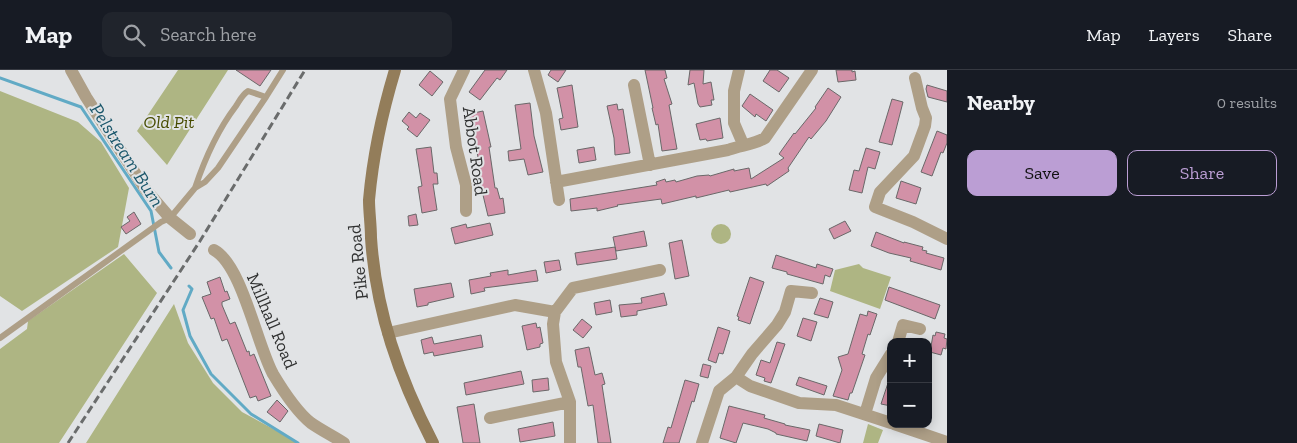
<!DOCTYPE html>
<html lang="en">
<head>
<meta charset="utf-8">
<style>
	:root { --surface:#171b24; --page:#20242c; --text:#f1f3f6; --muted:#9ea1a6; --line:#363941; --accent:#bb9ed4 }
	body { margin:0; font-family:"Zilla Slab",serif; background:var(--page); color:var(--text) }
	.controls { position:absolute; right:15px; bottom:15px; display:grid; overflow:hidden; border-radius:10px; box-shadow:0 2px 12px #0003 }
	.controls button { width:45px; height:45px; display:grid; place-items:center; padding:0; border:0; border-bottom:1px solid var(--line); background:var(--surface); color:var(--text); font:25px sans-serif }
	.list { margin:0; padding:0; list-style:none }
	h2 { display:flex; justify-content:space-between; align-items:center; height:65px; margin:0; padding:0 20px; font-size:21px }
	h2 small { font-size:16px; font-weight:400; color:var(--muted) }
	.actions { display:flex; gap:10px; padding:15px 20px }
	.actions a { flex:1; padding:11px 0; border:1px solid var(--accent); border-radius:10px; text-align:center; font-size:18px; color:var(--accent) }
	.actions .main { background:var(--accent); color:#111 }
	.icon { flex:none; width:28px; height:28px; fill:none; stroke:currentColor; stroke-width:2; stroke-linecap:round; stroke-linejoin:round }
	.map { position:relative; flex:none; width:947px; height:373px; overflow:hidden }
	header { display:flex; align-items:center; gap:30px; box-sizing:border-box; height:70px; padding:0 25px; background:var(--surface); border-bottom:1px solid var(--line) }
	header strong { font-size:24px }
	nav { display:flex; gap:28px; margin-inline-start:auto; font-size:18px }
	.search { width:350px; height:45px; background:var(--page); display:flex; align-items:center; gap:12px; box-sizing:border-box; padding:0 18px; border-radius:10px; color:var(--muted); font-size:19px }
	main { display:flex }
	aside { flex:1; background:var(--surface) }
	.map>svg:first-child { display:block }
	.green { fill:#aeb583 }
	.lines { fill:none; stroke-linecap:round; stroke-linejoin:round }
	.stream { stroke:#61aac5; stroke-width:3 }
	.building { fill:#d291a7; stroke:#6a6869 }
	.lane { stroke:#ae9f87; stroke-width:6 }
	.street { stroke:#ae9f87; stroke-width:12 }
	.secondary { stroke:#937d5a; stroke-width:12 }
	.rail { stroke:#6a6c6c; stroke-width:3; stroke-dasharray:8 4; stroke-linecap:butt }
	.labels { text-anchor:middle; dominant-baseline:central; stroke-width:4; stroke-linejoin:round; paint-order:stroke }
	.park-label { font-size:18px; font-style:italic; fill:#474c00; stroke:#e1e3e5 }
	.street-label { font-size:18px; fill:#313232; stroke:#e1e3e5 }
	.water-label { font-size:19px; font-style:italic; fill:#1b576b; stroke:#e1e3e5 }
</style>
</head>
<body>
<header>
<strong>Map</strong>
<div class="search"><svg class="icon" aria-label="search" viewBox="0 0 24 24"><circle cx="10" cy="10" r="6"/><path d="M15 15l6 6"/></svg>Search here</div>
<nav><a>Map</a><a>Layers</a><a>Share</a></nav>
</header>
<main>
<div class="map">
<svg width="947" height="373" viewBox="0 0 947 373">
	<rect width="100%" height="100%" fill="#e1e3e5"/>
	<path class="green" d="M178 0H228L167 95 137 61Z
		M0 21 78 52 101 72 129 118 118 177 22 241 0 226Z
		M711 164a10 10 0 1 1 20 0a10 10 0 1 1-20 0Z
		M124 184 157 223 59 373H0V279L27 259 28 251Z
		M859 194 863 198 891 207 880 239 830 221 835 200Z
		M174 234 188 273 213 313 242 342 299 373H86Z
		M868 354 883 360 878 373H863Z"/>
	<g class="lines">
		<path class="stream" d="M0 8 81 37 151 141 159 182 171 198
			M189 216 192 219 183 240 190 266 211 304 251 344 298 373"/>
	</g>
	<path class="building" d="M236 0H271L260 16Z
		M485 0H507L500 10 497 8 480 30 469 22Z
		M551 0H566L558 12 548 5Z
		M645 0H665L667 8 664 9 672 34 669 35 677 79 662 81 658 54 656 55 652 38H653Z
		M690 0H704L703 14 711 12 714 30H711L712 35 700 37 698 34 694 13 688 15Z
		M770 0H777L789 8 779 22 763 11Z
		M836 0H852V2L855 1 856 10 838 12Z
		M430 1 443 12 432 26 419 15Z
		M572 15 578 57 561 60 559 49 563 48 557 18Z
		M927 15 947 21V32L928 27 926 19Z
		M828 18 841 27 826 51 811 69 809 67 788 98 789 101 767 116 766 114 730 122 729 120 696 128V126L662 134 661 129 617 135 618 136 597 141V138L571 141 570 129 657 115 656 112 665 109 666 112 675 110 676 112 697 106 709 105 710 106 734 99V101L749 98 751 109 784 88 779 84 794 63 795 64 816 38 815 37Z
		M750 24 773 40 766 51 756 44 755 47 742 36Z
		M892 29 903 32 892 75 879 72Z
		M530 33 534 66 543 102 528 105 524 89 509 91 508 81 521 79 515 35Z
		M617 34 618 40 623 39 630 83 615 85 614 68 607 36Z
		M483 41 491 77H489L495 118H497L500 129 503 128 505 143 488 146 478 104 475 88 478 87 469 44Z
		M409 42 416 48 420 43 430 50 417 67 407 59 409 57 402 51Z
		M720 48 723 68 707 71 706 69 700 70 696 54Z
		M937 61 947 65V73L943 83 941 82 932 106 921 102Z
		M431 77 434 103H437L438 114H433L437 140 422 143 418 117 422 116 416 79Z
		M594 77 596 90 579 93 577 80Z
		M866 78 880 82 875 99 868 97 862 123 849 120 854 100 859 101Z
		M901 111 921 118 916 134 896 128Z
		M134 142 141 154 126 164 121 157 130 151 127 147Z
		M416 144 418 155 409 156 408 146Z
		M845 151 851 161 834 169 829 159Z
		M490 153 493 165 455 174 451 158 466 154 467 158Z
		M644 161 647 176 616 181 613 167Z
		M876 162 904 173V172L923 177 922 180 927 181 926 183 944 188 941 200 910 191 911 188 889 183 871 176Z
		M682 170 689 206 675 209 669 173Z
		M615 177 617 189 577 195 575 183Z
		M776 185 816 198 817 194 833 199 830 207 825 205 823 214 787 204V202L772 198Z
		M559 190 561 200 546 203 544 192Z
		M508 200V205L536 200 538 211 484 218 485 221 471 224 469 210 491 206 490 203Z
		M220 207 225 222 227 221 230 229 222 232V235L230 254 235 252 247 282 249 281 250 286 254 284 271 326 258 331 256 326 250 328 227 269 222 271 214 248 211 249 202 227 211 224 207 212Z
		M750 207 764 212 750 254 738 250 739 247 737 246Z
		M451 213 454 227 428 233V235L417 237 414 219Z
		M889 217 940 235 935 249 885 230Z
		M664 223 667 235 637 241V245L621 247 619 235 642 233 641 228Z
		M820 228 833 232 828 248 814 244Z
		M610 230 612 242 596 245 594 233Z
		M868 241 877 244 870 265 868 264 862 284 865 285 852 323H850L848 330 833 326 842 300 838 287 848 284 860 244 867 246Z
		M803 248 817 252 811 271 797 266Z
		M582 249 592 257 583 268 573 260Z
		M536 253 537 258 540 257 543 273 540 274V277L527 280 522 256Z
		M718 257 730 261 723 284 719 283 716 293 708 290Z
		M936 262 945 264 944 268 947 269 946 279 943 278 941 285 930 282 933 265 935 266Z
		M481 265 483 277 434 286 433 282 424 284 421 270 432 267 434 274Z
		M777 272 785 274 771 313 764 311 765 308 756 305 761 290 770 293Z
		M589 277 595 305 602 303 605 314 602 315 611 373H598L593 335 588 336 581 297H578L575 280Z
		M703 294 711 296 708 308 700 306Z
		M521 301 524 314 466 325 464 313Z
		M799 307 827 316 824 325 796 315Z
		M548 308 549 320 533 322 532 310Z
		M685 310 699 314 694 332 692 331 679 373H663L668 357 671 358Z
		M889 310H891V336L881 334Z
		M277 330 288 341 280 352 267 342Z
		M474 334 480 373H463L457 337Z
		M729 336 765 345 764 348 785 354V355L810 360 807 371 776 364V363L768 359 743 353 736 373 720 368Z
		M553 352 555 366 520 372 518 359Z
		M819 354 843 360 840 373 816 366Z"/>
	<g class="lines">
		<path class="lane" d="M195 118C205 88 217 61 236 36 240 30 242 25 248 21L266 27 283 0
			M0 268 161 152 170 148 195 118 205 112 218 98 266 27"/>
		<path class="street" d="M71 0 86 27 146 120 170 148 190 164
			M464 0 450 29 456 77 466 115V141
			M534 0 546 43 559 130
			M739 0 734 21V53L743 74
			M915 8 922 38 926 48 925 56 914 86 880 122 875 137 913 152 947 169
			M634 15 650 95
			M556 112 728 80C741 75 753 75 765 68L812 0
			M214 180C242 195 257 275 273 304 282 319 297 342 311 353 321 360 333 366 344 373
			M555 242 573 218 660 200
			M388 263 515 235 555 242 553 254 556 292 570 332V373
			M898 272 903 255 920 259
			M736 307 750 316 799 333 836 335 891 353
			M865 344 876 308 891 284
			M490 348 570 332
			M894 354 947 372
			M702 373 719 321 736 307 752 284 777 255 785 242 791 221 812 223"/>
		<path class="secondary" d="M395 0C382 43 373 85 369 130 369 142 371 155 371 168 376 242 399 307 433 373"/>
		<path class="rail" d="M68 373 200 171 305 0"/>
	</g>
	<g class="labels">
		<g class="park-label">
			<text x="169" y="52">Old Pit</text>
		</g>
		<g class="street-label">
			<text transform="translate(475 81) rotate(82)">Abbot Road</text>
			<text transform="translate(358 192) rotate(-96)">Pike Road</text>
			<text transform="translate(272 251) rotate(67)">Millhall Road</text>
		</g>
		<g class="water-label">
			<text transform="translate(127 85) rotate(57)">Pelstream Burn</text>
		</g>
	</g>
</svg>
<div class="controls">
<button>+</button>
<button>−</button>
</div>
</div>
<aside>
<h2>Nearby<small>0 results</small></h2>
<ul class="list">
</ul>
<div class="actions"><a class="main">Save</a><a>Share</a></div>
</aside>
</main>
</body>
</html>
